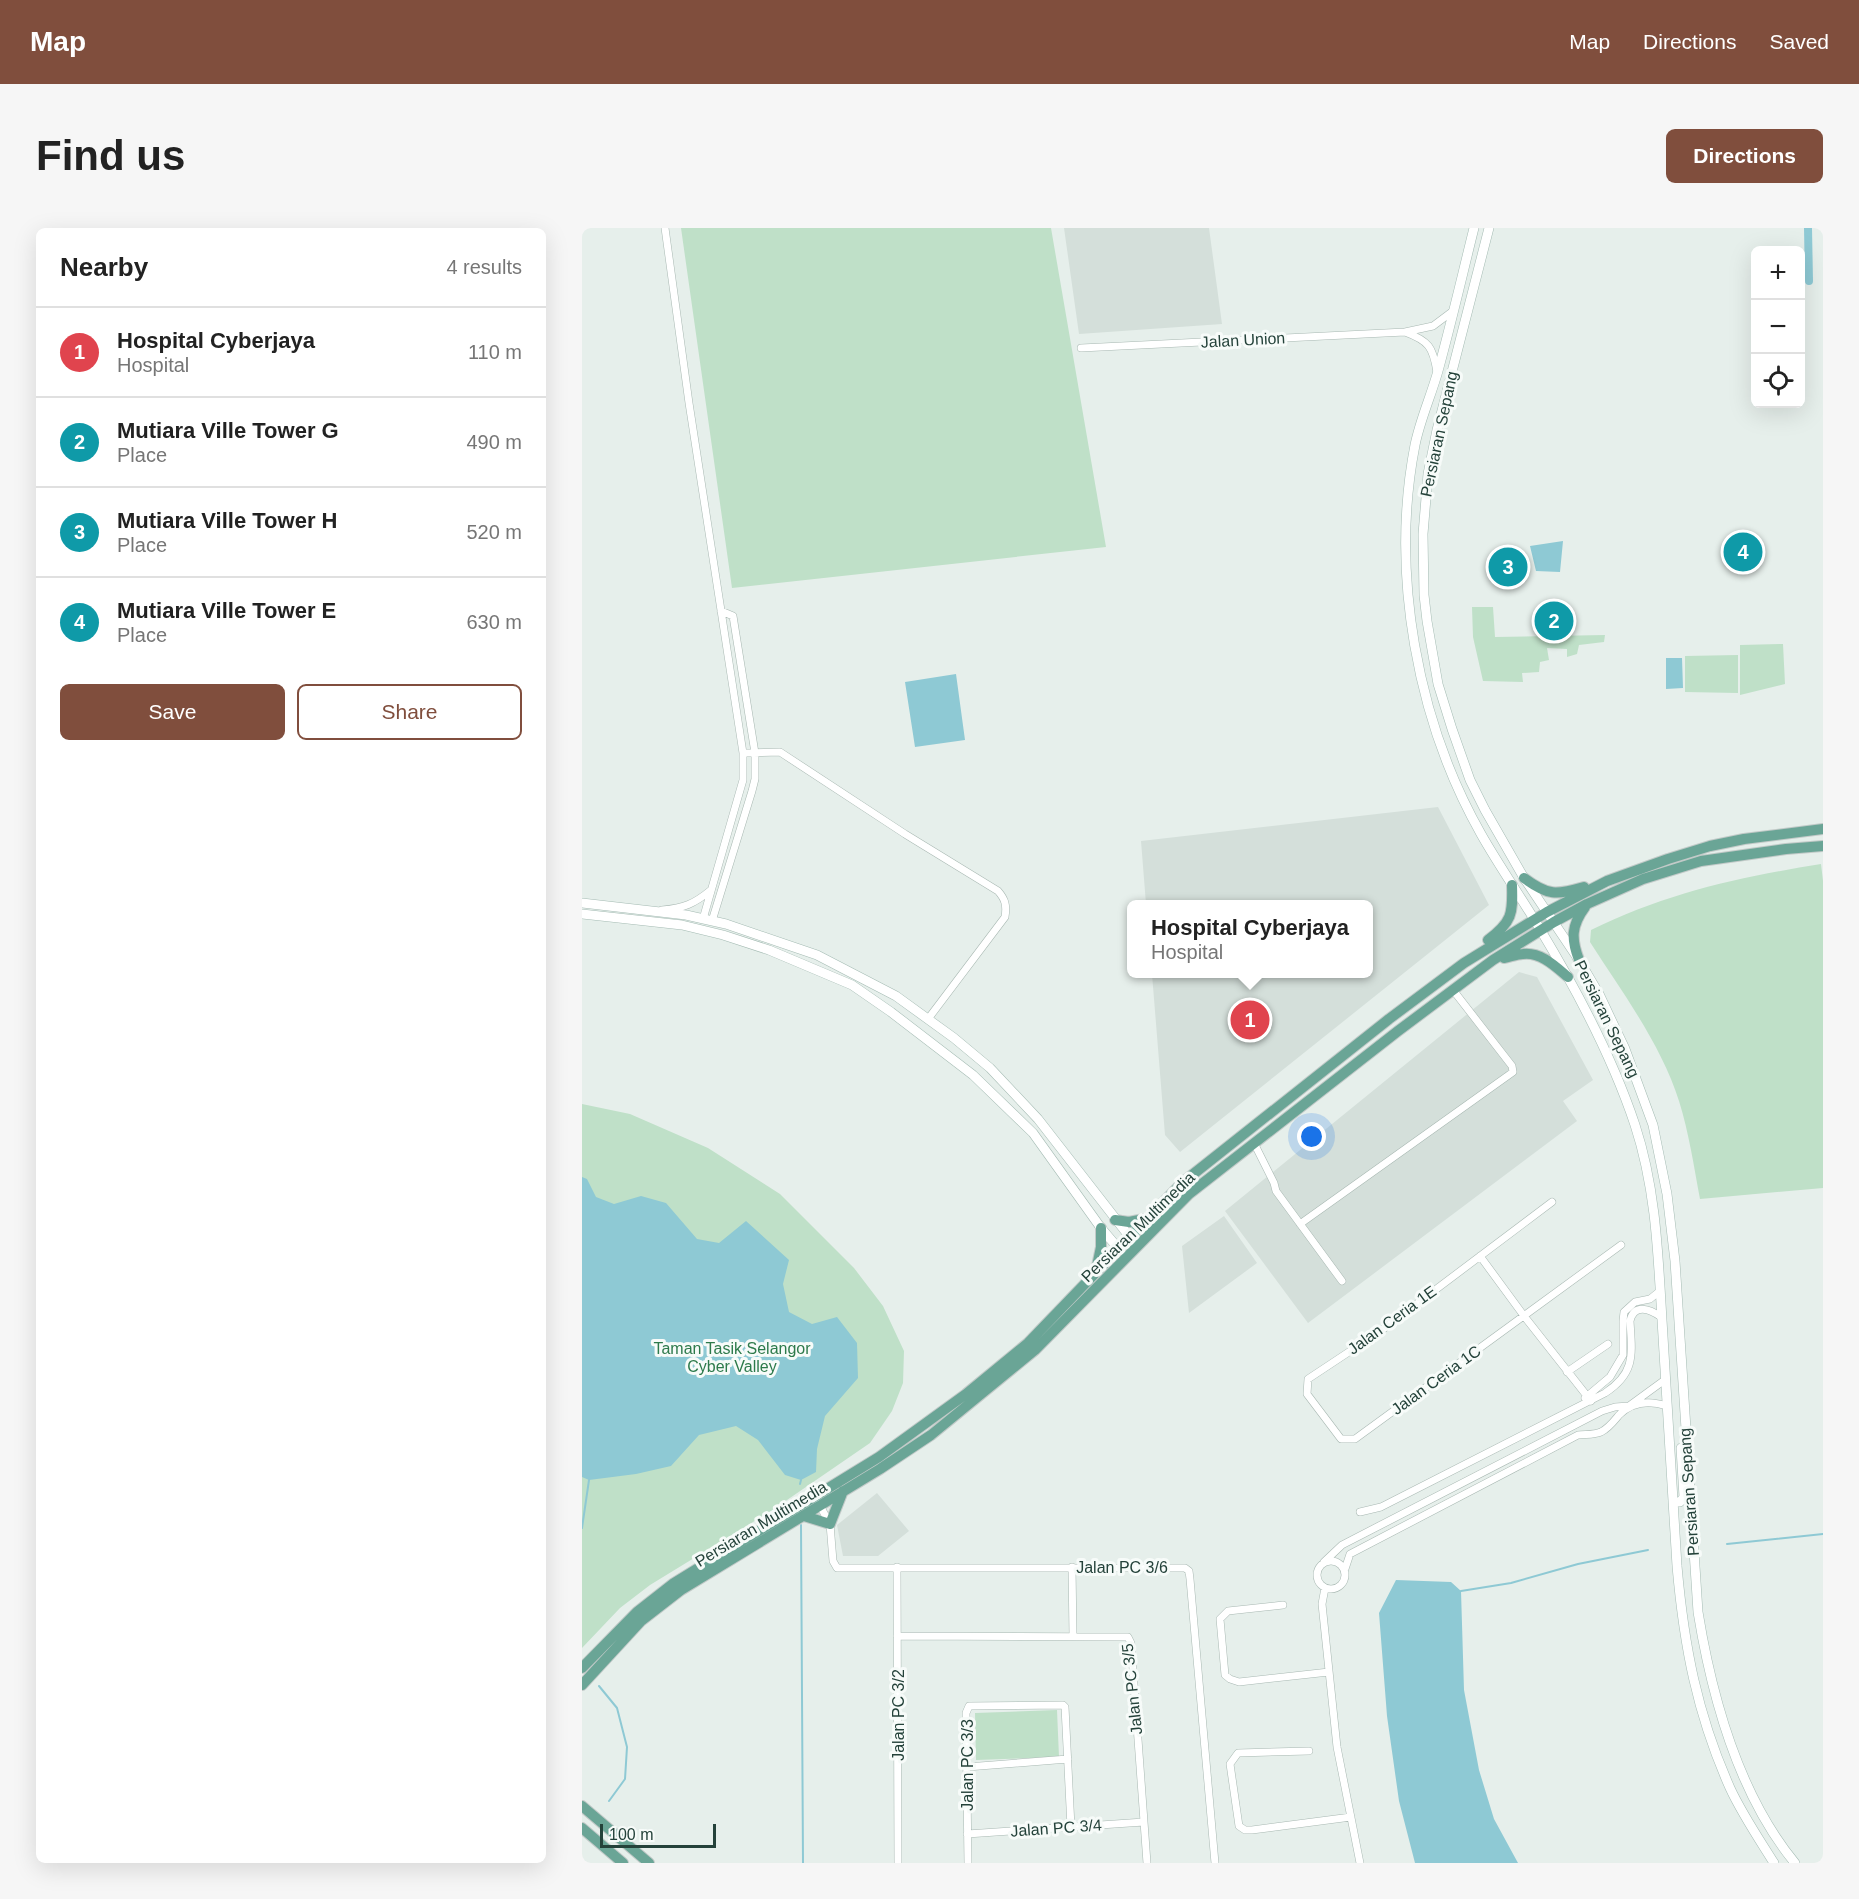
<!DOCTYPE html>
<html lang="en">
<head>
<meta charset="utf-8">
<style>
	:root { --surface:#fff; --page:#f6f6f6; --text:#222; --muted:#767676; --line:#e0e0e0; --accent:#804e3d }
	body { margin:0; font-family:Arial,sans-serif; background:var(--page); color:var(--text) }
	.controls { position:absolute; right:18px; top:18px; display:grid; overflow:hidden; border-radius:9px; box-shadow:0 6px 24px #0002 }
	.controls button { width:54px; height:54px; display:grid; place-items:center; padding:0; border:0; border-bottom:2px solid var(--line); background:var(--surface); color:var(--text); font:30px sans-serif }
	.scale { position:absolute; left:18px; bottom:15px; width:116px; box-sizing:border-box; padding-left:6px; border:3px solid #24423a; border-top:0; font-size:16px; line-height:21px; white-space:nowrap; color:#24423a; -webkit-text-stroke:4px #f7fbf9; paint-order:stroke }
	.you { position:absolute; left:730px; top:909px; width:21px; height:21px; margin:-15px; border:4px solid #fff; border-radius:50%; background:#1a73e8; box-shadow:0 0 0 9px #1a73e833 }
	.badge { display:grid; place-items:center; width:39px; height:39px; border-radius:50%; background:var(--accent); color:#fff; font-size:20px; font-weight:700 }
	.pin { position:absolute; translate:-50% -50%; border:3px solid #fff; box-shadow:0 2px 6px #0006 }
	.popup { position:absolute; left:545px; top:672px; width:246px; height:78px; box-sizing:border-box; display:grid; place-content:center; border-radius:9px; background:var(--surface); filter:drop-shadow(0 2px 4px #0005); font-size:20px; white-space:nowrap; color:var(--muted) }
	.popup b { font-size:22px; color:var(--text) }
	.popup::after { content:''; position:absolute; left:50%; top:100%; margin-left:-12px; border:12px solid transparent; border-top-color:var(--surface) }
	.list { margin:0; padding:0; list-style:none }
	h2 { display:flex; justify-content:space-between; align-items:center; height:78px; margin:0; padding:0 24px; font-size:26px }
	h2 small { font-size:20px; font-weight:400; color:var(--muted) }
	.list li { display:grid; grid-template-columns:39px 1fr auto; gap:18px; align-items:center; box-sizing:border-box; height:90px; padding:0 24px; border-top:2px solid var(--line) }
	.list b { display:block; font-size:22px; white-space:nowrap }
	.list p { margin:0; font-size:20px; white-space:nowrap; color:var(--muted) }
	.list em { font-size:20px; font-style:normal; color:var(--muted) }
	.actions { display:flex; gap:12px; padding:18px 24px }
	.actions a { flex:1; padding:14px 0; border:2px solid var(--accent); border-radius:9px; text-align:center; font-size:21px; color:var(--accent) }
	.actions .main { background:var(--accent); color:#fff }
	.icon { flex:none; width:33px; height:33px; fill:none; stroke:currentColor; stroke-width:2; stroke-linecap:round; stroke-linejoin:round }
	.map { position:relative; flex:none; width:1241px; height:1635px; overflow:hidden; border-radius:9px }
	header { display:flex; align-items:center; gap:36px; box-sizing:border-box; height:84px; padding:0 30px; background:var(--accent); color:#fff }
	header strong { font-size:28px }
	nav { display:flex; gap:33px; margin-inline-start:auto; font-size:21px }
	.intro { display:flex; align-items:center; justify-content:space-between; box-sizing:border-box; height:144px; padding:0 36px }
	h1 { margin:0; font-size:42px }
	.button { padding:15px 27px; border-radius:9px; background:var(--accent); color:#fff; font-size:21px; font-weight:700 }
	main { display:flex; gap:36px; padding:0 36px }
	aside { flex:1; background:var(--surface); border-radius:9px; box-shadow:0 6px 24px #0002 }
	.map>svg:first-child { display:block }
	.built { fill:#d4dfda }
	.green { fill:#bfe0c8 }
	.water { fill:#8ec9d4 }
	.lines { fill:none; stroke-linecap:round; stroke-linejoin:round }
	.stream { stroke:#8ec9d4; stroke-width:2 }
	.canal { stroke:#8ec9d4; stroke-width:8 }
	.street-casing { stroke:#a8b8b2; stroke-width:8 }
	.secondary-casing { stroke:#a4bbb3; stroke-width:10 }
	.primary-casing { stroke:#c2cac8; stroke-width:12 }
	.street { stroke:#fff; stroke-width:7 }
	.secondary { stroke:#fff; stroke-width:9 }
	.primary { stroke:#6aa596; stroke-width:10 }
	.labels { text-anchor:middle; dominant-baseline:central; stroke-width:6; stroke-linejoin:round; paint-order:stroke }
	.street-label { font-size:16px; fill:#24423a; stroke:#f7fbf9 }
	.park-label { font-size:16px; fill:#2d7a4b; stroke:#f7fbf9 }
</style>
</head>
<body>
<header>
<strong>Map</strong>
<nav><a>Map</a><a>Directions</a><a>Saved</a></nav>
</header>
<div class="intro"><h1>Find us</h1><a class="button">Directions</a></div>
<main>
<aside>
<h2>Nearby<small>4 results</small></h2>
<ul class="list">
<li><span class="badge" style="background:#e0444e">1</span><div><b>Hospital Cyberjaya</b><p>Hospital</p></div><em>110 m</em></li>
<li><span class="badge" style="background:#0f9aa8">2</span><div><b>Mutiara Ville Tower G</b><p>Place</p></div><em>490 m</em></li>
<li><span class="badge" style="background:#0f9aa8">3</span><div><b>Mutiara Ville Tower H</b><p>Place</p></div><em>520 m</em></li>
<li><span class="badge" style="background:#0f9aa8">4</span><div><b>Mutiara Ville Tower E</b><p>Place</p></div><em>630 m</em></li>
</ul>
<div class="actions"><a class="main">Save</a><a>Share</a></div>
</aside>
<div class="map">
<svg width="1241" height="1635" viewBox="0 0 1241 1635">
	<rect width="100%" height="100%" fill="#e6efeb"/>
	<path class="built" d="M482 0H627L640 96 497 106Z
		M856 579 907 677 598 924 583 907 570 746H786V676H564L559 613Z
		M937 744 955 749 1011 852 981 873 995 893 726 1095 643 983Z
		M642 988 675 1035 607 1085 600 1018Z
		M295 1265 327 1303 296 1328H261L255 1297Z"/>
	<path class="green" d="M99 0H469L524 319 150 360Z
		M890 379H911L913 409 1023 407 1022 414 997 417 995 426 985 429V421L965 420 967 432 958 434 957 444 940 445 941 454 901 453 891 409Z
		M1201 416 1203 456 1158 467V417Z
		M1156 427V465L1103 464V428Z
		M1239 636 1241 653V960L1118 971C1112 939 1107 905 1097 873 1079 816 1040 764 1008 714L1009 702C1084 665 1158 649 1239 636Z
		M0 876 48 886 126 920 198 966 272 1040 301 1078 322 1123 321 1155 310 1183 288 1215 189 1283 68 1357 38 1380 0 1420Z
		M475 1482 477 1529 394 1532 393 1485Z"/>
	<path class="water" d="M981 313 978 344 954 343 948 318Z
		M1084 430H1100L1101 460 1084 461Z
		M374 446 383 512 333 519 323 454Z
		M0 949 5 951 14 969 32 976 59 968 84 975 115 1011 137 1015 164 993 207 1032 201 1056 207 1084 230 1096 255 1089 275 1115 276 1150 243 1188 235 1221 234 1244 219 1252 203 1247 176 1212 154 1198 117 1207 89 1238 54 1246 7 1252 0 1249Z
		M814 1352 869 1354 879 1363 882 1462 897 1542 912 1591 936 1635H833L817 1573 805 1488 797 1385Z"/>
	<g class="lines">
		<path class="stream" d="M218 1256 219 1252
			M219 1297 221 1635
			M0 1300 7 1252
			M1145 1316 1241 1306
			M879 1363 929 1355 996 1336 1066 1322
			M17 1458 35 1480 45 1519 43 1551 27 1573"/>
		<path class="canal" d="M1226 0 1227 53"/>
		<defs>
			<path id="street" d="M83 0 107 175 161 525V552L121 691
				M499 120 823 104
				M855 144C851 119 847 113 823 104L851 98 871 83
				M161 525 198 524 323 606 416 663C423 671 425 677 423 689L346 791
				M80 682C102 680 112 676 129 662
				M130 693 170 563 173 551V525L151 388 139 383
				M672 915 692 955 694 963 760 1053
				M970 974 800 1102 726 1151 725 1166 759 1211H773L1039 1017
				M718 996 931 844 930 838 871 762
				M898 1028 942 1088 1009 1173
				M985 1144 1026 1116
				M1003 1170 1028 1149 1041 1127V1093L1042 1084 1053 1074 1068 1071 1078 1063
				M237 1276 248 1296 251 1333 255 1340H603L607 1343 608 1351 633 1635
				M778 1284 799 1279 1023 1165C1054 1145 1050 1126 1048 1093 1052 1075 1068 1081 1079 1089
				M735 1347a14 14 0 1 1 28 0a14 14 0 1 1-28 0Z
				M742 1334 760 1317 1020 1183 1033 1179 1047 1178 1084 1151
				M315 1339 316 1635
				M490 1339 491 1408
				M763 1341 768 1326 996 1207C1004 1206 1012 1207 1019 1204 1027 1200 1032 1193 1037 1187 1051 1173 1067 1172 1085 1178
				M743 1360 740 1376 755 1519 778 1635
				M701 1377 646 1383 638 1391 643 1447 648 1451 657 1454 747 1444
				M315 1408 546 1409 549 1415 565 1635
				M727 1523 656 1525 648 1536 657 1598 663 1602H670L769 1589
				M385 1539 486 1531
				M385 1606 562 1594
				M386 1635 384 1485 387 1478 481 1477 483 1479 489 1599"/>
			<path id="secondary" d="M892 0C880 48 869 96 856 143 849 168 838 192 833 217 808 345 835 493 899 606 917 638 939 669 958 701 996 764 1030 828 1053 897 1074 961 1076 1026 1080 1092 1085 1174 1090 1256 1095 1338 1102 1418 1115 1486 1148 1560 1160 1586 1177 1611 1192 1635
				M907 0 855 202 846 246 841 306 842 367 845 393 856 456 870 501 888 552 903 582 942 650 997 732 1017 766 1043 821 1071 897 1085 966 1093 1033 1116 1384C1130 1470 1156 1566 1213 1635
				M0 675 104 687 144 696 235 727 314 768 372 810 408 840 456 891 547 1008
				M0 686 100 697 141 707 187 722 270 757 309 784 391 847 451 905 519 1000 536 1020
				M1091 1274H1098L1102 1269 1099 1220"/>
			<path id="primary" d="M942 650C966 668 974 667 1002 659
				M906 712C930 694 931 686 930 657
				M922 730C928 729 935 726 941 726 959 724 973 738 986 749
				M997 732C989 711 989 698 1003 679
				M533 992 547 994 562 991
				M514 1043 519 1019V1000
				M222 1288 248 1296 261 1263
				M0 1440 55 1384 92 1355 297 1229 384 1166 446 1115 600 955 807 791 882 735 965 684 1025 653 1086 631 1128 618 1162 611 1241 601
				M0 1457 59 1393 99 1362 298 1241 349 1207 453 1122 607 966 816 803 911 732 972 694 1005 676 1061 651 1119 633 1204 621 1241 618
				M0 1578 67 1635
				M0 1600 41 1635"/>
		</defs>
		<use href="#street" class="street-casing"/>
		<use href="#secondary" class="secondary-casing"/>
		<use href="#primary" class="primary-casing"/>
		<use href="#street" class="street"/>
		<use href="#secondary" class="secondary"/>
		<use href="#primary" class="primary"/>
	</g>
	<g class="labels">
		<g class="street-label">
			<text transform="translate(661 112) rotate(-3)">Jalan Union</text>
			<text transform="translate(857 206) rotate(-78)">Persiaran Sepang</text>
			<text transform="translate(1025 791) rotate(64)">Persiaran Sepang</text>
			<text transform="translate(556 999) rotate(-44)">Persiaran Multimedia</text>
			<text transform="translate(810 1092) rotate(-36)">Jalan Ceria 1E</text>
			<text transform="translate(854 1152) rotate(-36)">Jalan Ceria 1C</text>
			<text transform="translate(1107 1264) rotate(-94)">Persiaran Sepang</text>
			<text transform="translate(179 1296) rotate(-31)">Persiaran Multimedia</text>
			<text x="540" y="1339">Jalan PC 3/6</text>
			<text transform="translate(550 1461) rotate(-96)">Jalan PC 3/5</text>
			<text transform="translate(316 1487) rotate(-90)">Jalan PC 3/2</text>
			<text transform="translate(385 1537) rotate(-90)">Jalan PC 3/3</text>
			<text transform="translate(474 1600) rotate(-4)">Jalan PC 3/4</text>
		</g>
		<g class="park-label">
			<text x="150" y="1120">Taman Tasik Selangor<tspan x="150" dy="18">Cyber Valley</tspan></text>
		</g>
	</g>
</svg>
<div class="controls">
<button>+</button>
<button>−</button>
<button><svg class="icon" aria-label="locate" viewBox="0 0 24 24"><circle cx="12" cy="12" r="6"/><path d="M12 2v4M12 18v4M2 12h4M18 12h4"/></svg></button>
</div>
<div class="scale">100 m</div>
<div class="you"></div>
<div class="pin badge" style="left:668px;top:792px;background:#e0444e">1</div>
<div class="popup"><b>Hospital Cyberjaya</b>Hospital</div>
<div class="pin badge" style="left:972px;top:393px;background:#0f9aa8">2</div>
<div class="pin badge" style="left:926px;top:339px;background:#0f9aa8">3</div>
<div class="pin badge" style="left:1161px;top:324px;background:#0f9aa8">4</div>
</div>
</main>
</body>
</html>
